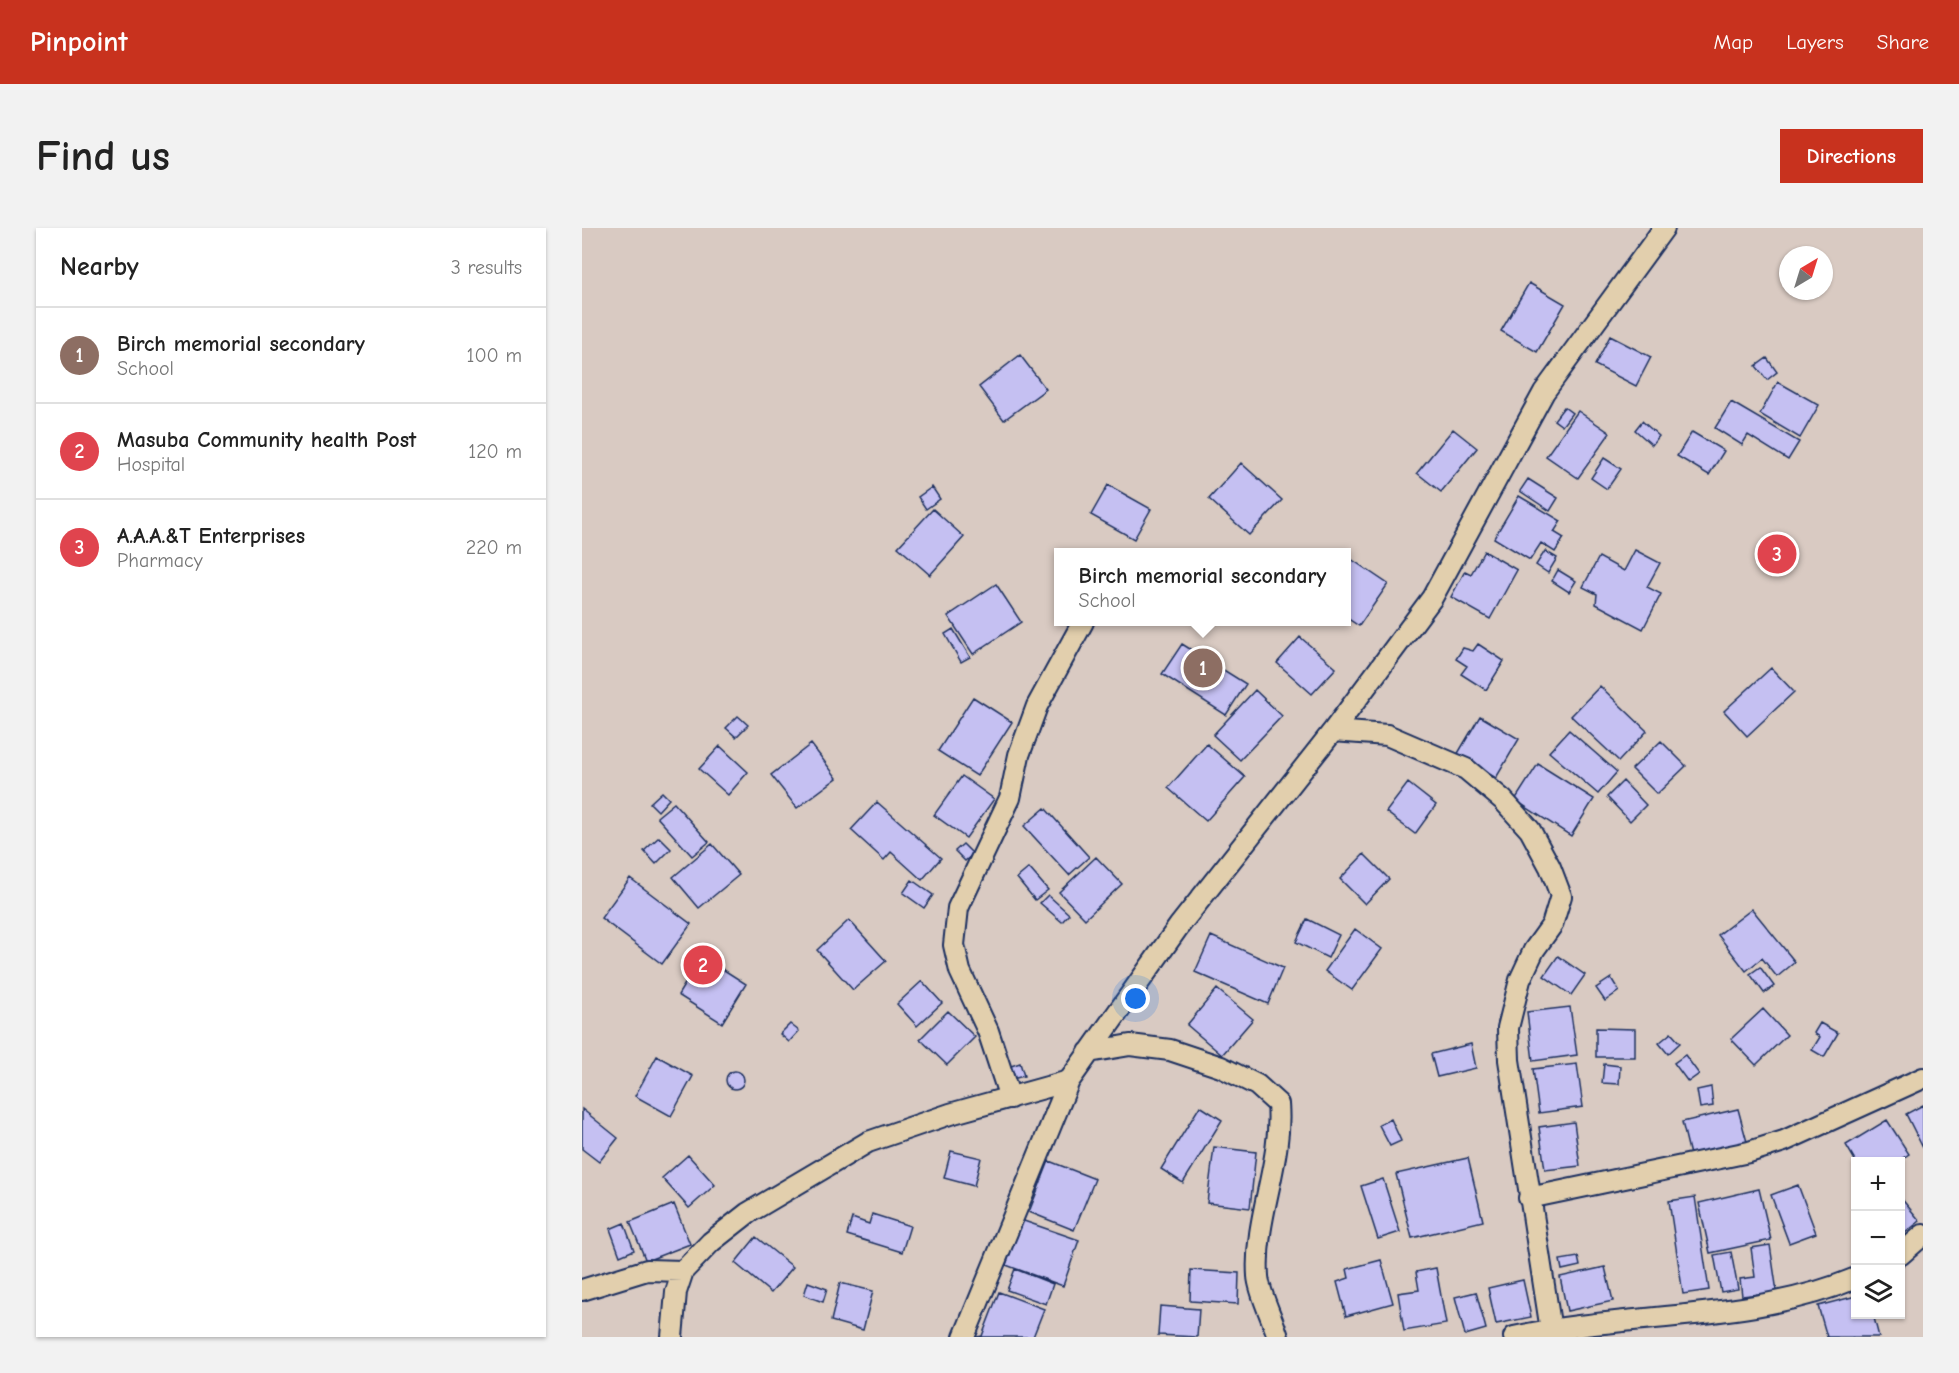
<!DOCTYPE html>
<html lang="en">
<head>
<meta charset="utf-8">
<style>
	:root { --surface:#fff; --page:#f2f2f2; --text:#222; --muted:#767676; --line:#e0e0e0; --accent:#c8321e }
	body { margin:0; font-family:"Comic Neue",sans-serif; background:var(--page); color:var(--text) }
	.controls { position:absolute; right:18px; bottom:18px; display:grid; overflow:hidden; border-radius:0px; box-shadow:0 2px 4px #0004 }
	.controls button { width:54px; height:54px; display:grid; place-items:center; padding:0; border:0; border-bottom:2px solid var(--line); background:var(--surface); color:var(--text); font:30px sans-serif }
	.compass { position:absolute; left:1197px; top:18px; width:54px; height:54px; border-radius:50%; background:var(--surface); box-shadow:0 2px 4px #0004; rotate:38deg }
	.you { position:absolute; left:554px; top:771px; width:21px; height:21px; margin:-15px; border:4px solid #fff; border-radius:50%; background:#1a73e8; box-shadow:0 0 0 9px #1a73e833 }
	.badge { display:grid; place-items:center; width:39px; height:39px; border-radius:50%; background:var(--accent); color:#fff; font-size:20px; font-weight:700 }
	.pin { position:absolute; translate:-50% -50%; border:3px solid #fff; box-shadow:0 2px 6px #0006 }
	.popup { position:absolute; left:472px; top:320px; width:297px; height:78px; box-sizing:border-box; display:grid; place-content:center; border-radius:0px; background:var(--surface); filter:drop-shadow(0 2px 4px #0005); font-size:20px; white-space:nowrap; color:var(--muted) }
	.popup b { font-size:22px; color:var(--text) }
	.popup::after { content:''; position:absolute; left:50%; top:100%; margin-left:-12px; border:12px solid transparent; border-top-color:var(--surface) }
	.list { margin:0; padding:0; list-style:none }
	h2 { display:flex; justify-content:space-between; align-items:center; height:78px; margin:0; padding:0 24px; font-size:26px }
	h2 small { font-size:20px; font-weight:400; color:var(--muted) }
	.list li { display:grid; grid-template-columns:39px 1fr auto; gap:18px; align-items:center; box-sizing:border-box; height:96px; padding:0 24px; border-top:2px solid var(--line) }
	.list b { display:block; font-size:22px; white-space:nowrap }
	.list p { margin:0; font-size:20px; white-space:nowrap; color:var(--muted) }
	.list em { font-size:20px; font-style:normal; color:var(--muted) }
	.icon { flex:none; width:33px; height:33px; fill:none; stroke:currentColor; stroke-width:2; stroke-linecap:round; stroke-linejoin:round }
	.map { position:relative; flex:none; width:1341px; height:1109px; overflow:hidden; border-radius:0px }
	header { display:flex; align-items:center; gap:36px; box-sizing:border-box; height:84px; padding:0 30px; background:var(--accent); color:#fff }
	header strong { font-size:28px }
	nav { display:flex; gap:33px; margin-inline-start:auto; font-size:21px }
	.intro { display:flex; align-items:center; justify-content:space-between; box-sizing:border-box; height:144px; padding:0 36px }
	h1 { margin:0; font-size:42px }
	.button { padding:15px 27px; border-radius:0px; background:var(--accent); color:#fff; font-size:21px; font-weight:700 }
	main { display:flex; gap:36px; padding:0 36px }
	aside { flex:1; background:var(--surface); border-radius:0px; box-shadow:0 2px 4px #0004 }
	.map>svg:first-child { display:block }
	.building { fill:#c5c0f2; stroke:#1b2f5e; stroke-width:1.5 }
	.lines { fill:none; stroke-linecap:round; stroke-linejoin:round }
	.street-casing { stroke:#1b2f5e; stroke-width:24 }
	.street { stroke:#e2cfad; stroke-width:20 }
</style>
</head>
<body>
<header>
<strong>Pinpoint</strong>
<nav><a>Map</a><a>Layers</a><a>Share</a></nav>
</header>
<div class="intro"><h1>Find us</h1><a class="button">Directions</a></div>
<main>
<aside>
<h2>Nearby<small>3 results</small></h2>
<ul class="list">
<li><span class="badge" style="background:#8d6e63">1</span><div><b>Birch memorial secondary</b><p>School</p></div><em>100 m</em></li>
<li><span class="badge" style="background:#e0444e">2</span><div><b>Masuba Community health Post</b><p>Hospital</p></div><em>120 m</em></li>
<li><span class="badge" style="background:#e0444e">3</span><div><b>A.A.A.&amp;T Enterprises</b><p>Pharmacy</p></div><em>220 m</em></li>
</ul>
</aside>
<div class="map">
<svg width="1341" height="1109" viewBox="0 0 1341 1109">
	<rect width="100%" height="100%" fill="#d9cac2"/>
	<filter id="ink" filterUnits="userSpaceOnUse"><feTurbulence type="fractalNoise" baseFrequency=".0167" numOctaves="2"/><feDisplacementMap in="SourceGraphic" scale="12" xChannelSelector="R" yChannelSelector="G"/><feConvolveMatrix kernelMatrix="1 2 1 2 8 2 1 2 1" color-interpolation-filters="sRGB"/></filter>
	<g filter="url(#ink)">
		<path class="building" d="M947 55 983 76 955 124 919 103Z
			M1028 108 1069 129 1054 158 1013 137Z
			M438 127 464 161 422 192 397 159Z
			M1185 130 1195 144 1185 152 1174 138Z
			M1196 154 1237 177 1218 210 1178 186Z
			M1149 174 1217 214 1206 232 1166 207 1160 217 1133 200Z
			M982 179 990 185 980 198 972 192Z
			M996 183 1028 205 996 250 964 228Z
			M1060 193 1077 208 1070 217 1053 202Z
			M871 201 895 220 859 264 835 245Z
			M1110 204 1142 223 1127 247 1095 228Z
			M1022 230 1039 241 1025 261 1009 250Z
			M659 235 700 272 667 307 627 271Z
			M946 251 976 270 968 283 938 263Z
			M526 257 569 281 552 311 509 287Z
			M350 259 358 271 344 281 336 269Z
			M937 268 979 293 972 304 982 310 973 324 959 315 948 332 912 310Z
			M351 281 382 309 348 347 316 319Z
			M1053 322 1078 335 1065 359 1079 366 1061 401 1014 376 1015 366 1001 359 1017 329 1042 343Z
			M902 323 935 342 908 391 869 369 883 343 889 346Z
			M963 323 975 330 966 345 954 337Z
			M766 329 806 356 777 398 765 390Z
			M976 342 994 353 987 364 970 353Z
			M414 356 439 394 391 426 366 388Z
			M371 401 388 429 379 434 363 406Z
			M718 409 754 440 730 466 695 435Z
			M600 416 664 456 644 487 580 446Z
			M896 416 922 433 904 462 879 446 885 438 874 431 881 420 891 423Z
			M1189 440 1212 464 1165 508 1142 483Z
			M1018 458 1065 503 1037 533 989 488Z
			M673 462 700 488 658 532 631 507Z
			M391 469 430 494 395 548 356 523Z
			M156 488 166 497 154 509 144 500Z
			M898 488 937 511 914 550 875 527Z
			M987 502 1035 544 1016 566 967 524Z
			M1079 513 1104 538 1075 566 1050 541Z
			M229 516 255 550 215 580 189 547Z
			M625 516 663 549 624 593 586 560Z
			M138 518 166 544 146 567 117 541Z
			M956 536 1012 571 989 608 933 572Z
			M380 548 412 571 384 610 352 587Z
			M1041 553 1064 577 1048 593 1025 569Z
			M826 555 854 577 833 606 804 584Z
			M80 564 87 571 76 583 68 575Z
			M295 574 359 630 340 652 309 624 302 632 269 602Z
			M92 575 127 614 110 628 75 589Z
			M463 580 507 629 487 647 442 598Z
			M77 609 89 621 74 636 62 623Z
			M130 616 157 647 117 680 91 649Z
			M381 616 391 626 383 633 373 623Z
			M782 626 807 651 783 676 758 651Z
			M514 629 540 656 503 691 477 664Z
			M447 640 466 662 453 672 435 650Z
			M48 650 109 696 80 736 19 690Z
			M330 652 351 667 342 680 321 665Z
			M466 667 487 686 480 694 458 675Z
			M1170 681 1213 734 1195 749 1180 730 1164 743 1136 707Z
			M725 691 757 707 746 730 714 714Z
			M267 692 304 733 271 762 235 722Z
			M773 701 800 721 770 762 743 743Z
			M629 708 701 740 686 776 613 744Z
			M120 728 164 756 140 795 96 767Z
			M976 728 1003 747 989 767 962 748Z
			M1178 739 1192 758 1182 765 1168 746Z
			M1029 750 1037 763 1023 773 1014 760Z
			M340 753 360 775 335 798 315 776Z
			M635 761 671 791 640 827 605 797Z
			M988 779 995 827 951 833 945 784Z
			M1181 781 1205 807 1174 837 1149 811Z
			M366 783 393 809 365 837 338 811Z
			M1238 795 1256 805 1242 829 1230 822 1238 809 1232 805Z
			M208 796 217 803 207 814 198 806Z
			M1014 800 1053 801V829H1014Z
			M1089 805 1098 815 1086 826 1077 815Z
			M889 816 894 840 855 849 849 826Z
			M1103 827 1117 846 1106 854 1092 835Z
			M75 828 111 848 89 888 53 868Z
			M438 835 442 848 430 851 426 839Z
			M995 836 1001 879 957 885 951 841Z
			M1022 836 1038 838 1037 856 1020 855Z
			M144 852a9 9 0 1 1 18 0a9 9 0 1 1-18 0Z
			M1129 859 1131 878 1118 880 1115 862Z
			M1341 877V920L1324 886Z
			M618 878 640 892 601 955 579 941Z
			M0 881 36 910 17 934 0 921Z
			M1156 881 1165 914 1108 927 1100 894Z
			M809 891 819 913 808 918 797 897Z
			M1305 892 1327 926 1315 934H1274L1264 917Z
			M992 894 998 938 963 942 957 899Z
			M632 919 674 924 668 980 625 975Z
			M369 923 399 930 392 958 362 950Z
			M106 927 133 957 107 980 80 950Z
			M886 930 901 993 830 1010 814 946Z
			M467 933 513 951 492 1002 447 984Z
			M801 951 818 1004 796 1011 779 958Z
			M1216 957 1234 1005 1207 1015 1189 967Z
			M1177 961 1189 1012 1128 1025 1117 975Z
			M1113 969 1127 1062 1101 1066 1087 973Z
			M1318 969 1338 993 1318 1009Z
			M92 976 108 1016 64 1033 48 994Z
			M290 986 328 998 320 1024 265 1007 270 990 287 996Z
			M439 992 497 1012 481 1058 424 1037Z
			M42 995 52 1022 38 1028 28 1001Z
			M174 1009 211 1039 189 1065 153 1035Z
			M1188 1017 1195 1064 1160 1068 1158 1051 1173 1049 1169 1020Z
			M1149 1024 1156 1061 1139 1064 1132 1027Z
			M996 1029 998 1038 980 1042 978 1032Z
			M799 1032 811 1075 764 1088 755 1054 767 1050 765 1041Z
			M1023 1039 1031 1073 985 1083 978 1049Z
			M854 1040 864 1096 822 1103 816 1065 837 1062 834 1044Z
			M433 1041 471 1056 464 1076 425 1062Z
			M609 1042 657 1045 656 1076 608 1073Z
			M941 1052 949 1089 914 1096 906 1060Z
			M226 1054 245 1061 241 1074 222 1067Z
			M258 1055 291 1063 281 1102 249 1093Z
			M417 1064 462 1081 451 1109H395L400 1108Z
			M894 1064 904 1101 883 1107 873 1069Z
			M1274 1068V1086H1291L1297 1109H1245L1236 1078Z
			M578 1078 617 1081 615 1109 576 1107Z"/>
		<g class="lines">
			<defs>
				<path id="street" d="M751 503 805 507 884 541 921 572 948 602 968 639 979 668 970 697 952 722 938 752 926 800 927 832 970 1109
					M507 824 548 817 588 822 639 839 675 857 696 876C701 934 672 990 676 1048 677 1065 691 1091 696 1109
					M428 870 406 803 378 743 372 717 376 680 428 570 437 527 455 478 501 394
					M947 970 1167 924 1202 913 1341 850
					M1318 1027 1341 1007
					M0 1062 65 1042 101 1043
					M90 1109 94 1064 101 1043 129 1014 166 985 286 914 368 886 487 853
					M382 1109 487 853 597 698 751 503 850 370 962 164 1082 0
					M932 1109C1044 1084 1166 1095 1274 1050"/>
			</defs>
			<use href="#street" class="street-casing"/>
			<use href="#street" class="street"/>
		</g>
	</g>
</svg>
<div class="controls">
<button>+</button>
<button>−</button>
<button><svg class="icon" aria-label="layers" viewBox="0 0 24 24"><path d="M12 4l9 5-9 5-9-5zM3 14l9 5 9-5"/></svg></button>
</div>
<svg class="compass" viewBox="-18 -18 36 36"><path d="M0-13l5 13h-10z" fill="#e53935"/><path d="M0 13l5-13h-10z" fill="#767676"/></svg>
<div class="you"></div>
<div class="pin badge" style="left:621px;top:440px;background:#8d6e63">1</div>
<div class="popup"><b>Birch memorial secondary</b>School</div>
<div class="pin badge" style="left:121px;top:737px;background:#e0444e">2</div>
<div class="pin badge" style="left:1195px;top:326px;background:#e0444e">3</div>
</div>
</main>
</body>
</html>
